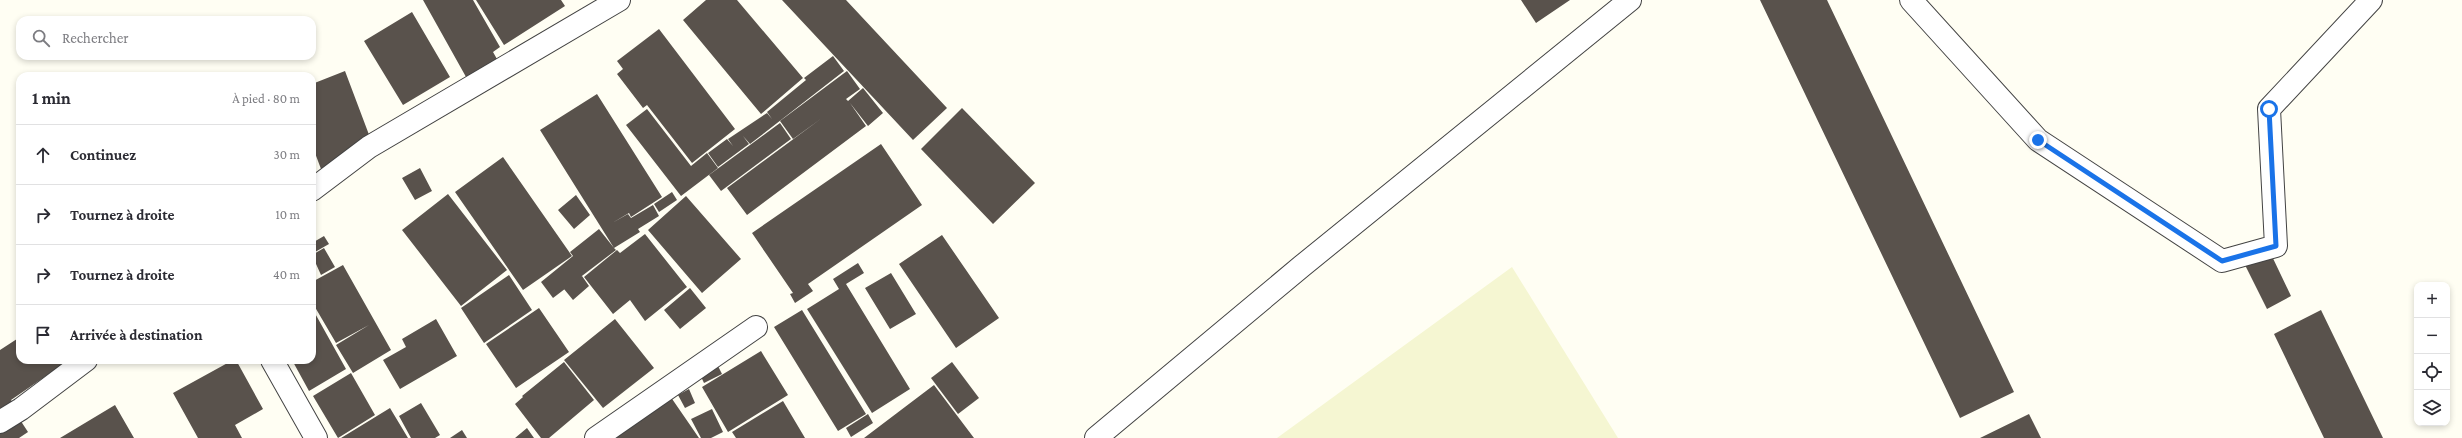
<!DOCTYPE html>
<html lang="fr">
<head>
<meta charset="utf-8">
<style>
	:root { --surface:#fff; --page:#f2f2f3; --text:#2b2b33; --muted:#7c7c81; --line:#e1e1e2 }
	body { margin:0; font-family:"Crimson Pro",serif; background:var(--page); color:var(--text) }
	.controls { position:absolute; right:12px; bottom:12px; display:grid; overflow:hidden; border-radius:8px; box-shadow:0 2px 6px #0003 }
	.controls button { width:36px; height:36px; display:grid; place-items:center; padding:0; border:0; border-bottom:1px solid var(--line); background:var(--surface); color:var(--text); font:20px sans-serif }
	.stop { position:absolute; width:12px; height:12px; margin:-9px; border:3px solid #1a73e8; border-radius:50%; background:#fff }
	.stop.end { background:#1a73e8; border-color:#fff; box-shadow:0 1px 4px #0008 }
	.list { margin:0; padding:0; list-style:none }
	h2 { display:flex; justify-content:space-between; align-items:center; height:52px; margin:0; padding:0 16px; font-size:17px }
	h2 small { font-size:13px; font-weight:400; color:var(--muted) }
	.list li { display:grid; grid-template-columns:26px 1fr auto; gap:12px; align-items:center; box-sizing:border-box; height:60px; padding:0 16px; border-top:1px solid var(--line) }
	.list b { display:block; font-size:15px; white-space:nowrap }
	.list em { font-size:13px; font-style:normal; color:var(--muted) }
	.icon { flex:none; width:22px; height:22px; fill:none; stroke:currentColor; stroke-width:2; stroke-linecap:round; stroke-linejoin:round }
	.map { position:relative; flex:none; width:2462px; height:438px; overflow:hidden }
	.search { position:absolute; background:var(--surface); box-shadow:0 2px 6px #0003; left:16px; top:16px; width:300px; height:44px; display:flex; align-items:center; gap:10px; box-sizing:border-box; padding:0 14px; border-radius:12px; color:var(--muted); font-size:15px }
	.panel { position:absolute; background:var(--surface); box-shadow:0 2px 6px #0003; left:16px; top:72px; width:300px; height:292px; border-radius:12px }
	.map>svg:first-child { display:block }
	.farmland { fill:#f5f6d2 }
	.building { fill:#59524c }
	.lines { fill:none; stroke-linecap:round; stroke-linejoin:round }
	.minor-casing { stroke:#434343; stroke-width:24 }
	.minor { stroke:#fff; stroke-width:22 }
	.route { stroke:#1a73e8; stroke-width:5 }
</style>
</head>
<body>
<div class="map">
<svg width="2462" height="438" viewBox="0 0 2462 438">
	<rect width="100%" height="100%" fill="#fffef3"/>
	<path class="farmland" d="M1512 267 1618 438H1277Z"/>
	<path class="building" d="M423 0H473L500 47 493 52 506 75 475 93Z
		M476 0H561L565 6 504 45Z
		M706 0H737L803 78 761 114 683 20Z
		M782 0H846L947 108 913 140Z
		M1521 0H1570L1536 23Z
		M1760 0H1827L2014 392 1960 418Z
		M412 12 450 77 403 105 364 41Z
		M659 29 735 129 692 163 647 105 643 108 617 74 623 69 617 61Z
		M833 56 844 71 750 144 743 136 749 144 718 167 708 153 727 139 733 146 728 139 767 113 772 119 767 112 806 80 804 78Z
		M345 71 374 148 321 169 312 145V84Z
		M847 71 860 89 846 99 848 101 863 88 883 113 868 126 850 103 866 126 747 215 727 188 822 118 793 139 780 121Z
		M597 94 662 197 631 217 629 213 612 223 628 214 631 218 653 205 659 216 638 229 640 232 614 248 616 250 553 298 541 282 573 256 570 252 599 229 614 248 540 130Z
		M962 108 1035 183 993 224 921 149Z
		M647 109 691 166 707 153 718 168 681 196 626 125Z
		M780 123 791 139 721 191 709 175Z
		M881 144 922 205 808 284 813 291 795 303 790 294 793 293 752 233Z
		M503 157 572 256 523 290 455 192Z
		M420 168 432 191 415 200 402 178Z
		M672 192 677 200 659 212 654 204Z
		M448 194 507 270 461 306 402 230Z
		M576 195 590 215 574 229 558 210Z
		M686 196 741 259 702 293 648 230Z
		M645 234 687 287 645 321 630 300 613 314 584 277 617 250 620 253Z
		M942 235 999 318 956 348 899 264Z
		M324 236 329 244 315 252 312 243Z
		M324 248 335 267 321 275 312 255Z
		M2269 250 2291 296 2267 309 2244 263Z
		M858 263 864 273 846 284 910 389 872 413 807 309 839 289 833 279Z
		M343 265 391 350 353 373 336 345 369 325 336 343 312 302V282Z
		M891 273 916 314 890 329 865 288Z
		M509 275 532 310 484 343 461 308Z
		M582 276 589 286 573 300 564 289Z
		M690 288 706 308 680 329 664 310Z
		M312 308 346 369 309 391 292 360H312Z
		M539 308 569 352 516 388 486 344Z
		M802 310 866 414 838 431 774 327Z
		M2321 310 2383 438H2324L2274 334Z
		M436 319 457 356 400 389 383 360 406 347 402 339Z
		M615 319 654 368 603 408 564 360Z
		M20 337V360H69L11 400 15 406 0 416V350Z
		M761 351 788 395 728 432 702 387Z
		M711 352 722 374 704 383 694 362Z
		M233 360H236L263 409 235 425 242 438H198L173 393Z
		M564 362 594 400 549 438H541L515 404 523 397 522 396Z
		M952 362 979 398 958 414 931 378Z
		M351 373 375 415 338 438 313 396Z
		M934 385 974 438H864Z
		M689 389 695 403 685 408 678 395Z
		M668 393 699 438H605Z
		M783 401 805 438H736L732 432Z
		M421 403 440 435 435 438H411L399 416Z
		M115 405 134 438H60Z
		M390 408 408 438H341Z
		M13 409 28 432 19 438H0V417Z
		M712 409 723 432 711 438H701L691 419Z
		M868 414 873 423 851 437 846 428Z
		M2029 414 2041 438H1980Z
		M527 428 534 438H515Z
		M462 430 467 438H450Z"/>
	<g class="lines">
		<defs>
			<path id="minor" d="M1911 0 2038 140 2222 261 2276 246 2269 109 2371 0
				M312 190 369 147 619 0
				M272 360 316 438
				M0 422 21 409 86 360
				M596 438 756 327
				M1096 438 1302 266 1630 0"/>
		</defs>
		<use href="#minor" class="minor-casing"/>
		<use href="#minor" class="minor"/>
	</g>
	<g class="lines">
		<path class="route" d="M2038 140 2222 261 2276 246 2269 109"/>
	</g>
</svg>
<div class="controls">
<button>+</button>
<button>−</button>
<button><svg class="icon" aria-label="locate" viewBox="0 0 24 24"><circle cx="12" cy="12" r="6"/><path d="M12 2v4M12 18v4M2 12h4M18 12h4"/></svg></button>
<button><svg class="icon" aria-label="layers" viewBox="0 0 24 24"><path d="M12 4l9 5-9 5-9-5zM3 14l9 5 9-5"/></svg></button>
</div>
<div class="stop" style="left:2269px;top:109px"></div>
<div class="stop end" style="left:2038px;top:140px"></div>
<div class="search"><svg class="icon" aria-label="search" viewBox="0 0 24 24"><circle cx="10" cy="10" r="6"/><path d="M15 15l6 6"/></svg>Rechercher</div>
<section class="panel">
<h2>1 min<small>À pied · 80 m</small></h2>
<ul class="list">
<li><svg class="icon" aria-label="ahead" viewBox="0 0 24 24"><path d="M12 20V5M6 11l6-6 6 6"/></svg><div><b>Continuez</b></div><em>30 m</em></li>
<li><svg class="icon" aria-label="right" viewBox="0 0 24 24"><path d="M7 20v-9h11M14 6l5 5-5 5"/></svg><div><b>Tournez à droite</b></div><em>10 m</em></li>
<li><svg class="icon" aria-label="right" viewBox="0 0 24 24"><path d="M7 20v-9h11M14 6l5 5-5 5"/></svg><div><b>Tournez à droite</b></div><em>40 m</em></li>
<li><svg class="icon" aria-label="arrive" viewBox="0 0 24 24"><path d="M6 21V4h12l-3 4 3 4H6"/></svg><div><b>Arrivée à destination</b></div></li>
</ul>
</section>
</div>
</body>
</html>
